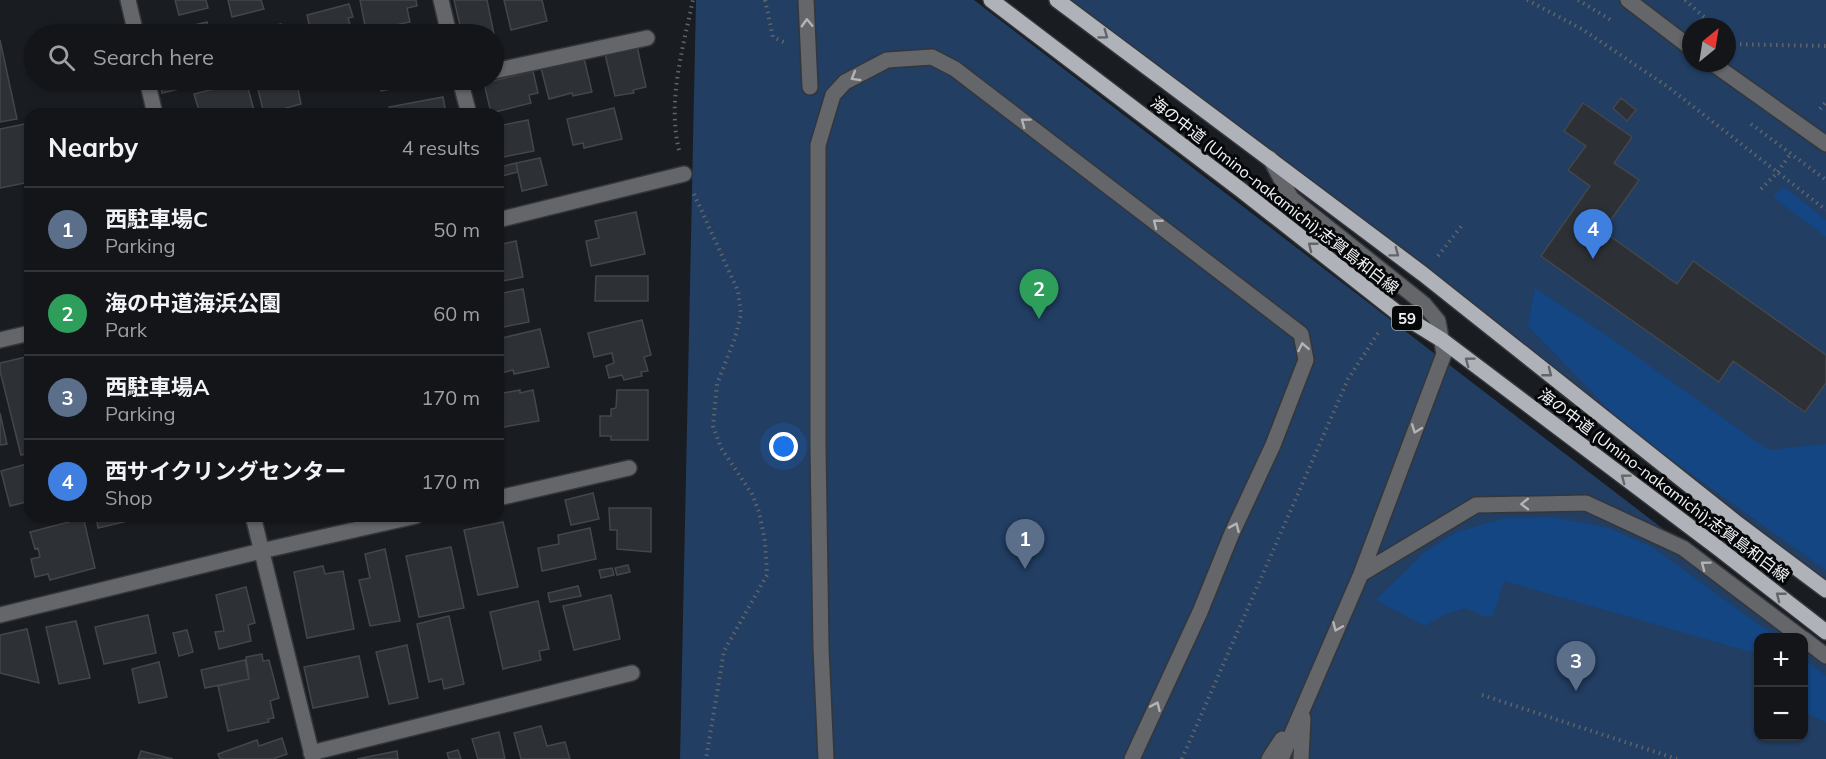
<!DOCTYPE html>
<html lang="en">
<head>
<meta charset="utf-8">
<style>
	:root { --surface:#131519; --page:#202226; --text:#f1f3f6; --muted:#9d9fa2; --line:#323438; --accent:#d93025 }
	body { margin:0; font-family:Mulish,"Noto Sans JP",sans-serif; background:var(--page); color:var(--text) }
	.controls { position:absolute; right:18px; bottom:18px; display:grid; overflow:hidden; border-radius:12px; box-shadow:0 2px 4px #0004 }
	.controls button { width:54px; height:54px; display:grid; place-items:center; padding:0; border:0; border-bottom:2px solid var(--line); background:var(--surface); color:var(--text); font:30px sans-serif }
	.compass { position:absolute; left:1682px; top:18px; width:54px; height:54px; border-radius:50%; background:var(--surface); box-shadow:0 2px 4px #0004; rotate:30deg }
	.you { position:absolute; left:784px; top:447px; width:21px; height:21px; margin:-15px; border:4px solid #fff; border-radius:50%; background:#1a73e8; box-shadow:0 0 0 9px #1a73e833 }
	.badge { display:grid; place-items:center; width:39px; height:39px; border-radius:50%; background:var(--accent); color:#fff; font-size:20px; font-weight:700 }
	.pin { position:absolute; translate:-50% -50px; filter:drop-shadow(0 2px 3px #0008) }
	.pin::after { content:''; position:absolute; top:32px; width:21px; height:18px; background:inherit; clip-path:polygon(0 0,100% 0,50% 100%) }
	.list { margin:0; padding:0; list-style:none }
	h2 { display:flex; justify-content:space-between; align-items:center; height:78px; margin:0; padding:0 24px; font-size:26px }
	h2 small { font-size:20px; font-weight:400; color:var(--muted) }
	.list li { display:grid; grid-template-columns:39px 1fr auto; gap:18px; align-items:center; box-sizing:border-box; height:84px; padding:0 24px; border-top:2px solid var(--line) }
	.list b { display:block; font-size:22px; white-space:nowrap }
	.list p { margin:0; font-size:20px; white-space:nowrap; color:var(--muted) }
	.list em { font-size:20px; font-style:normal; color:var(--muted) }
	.icon { flex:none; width:33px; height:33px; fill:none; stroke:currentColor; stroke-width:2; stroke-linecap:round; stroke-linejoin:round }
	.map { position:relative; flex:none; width:1826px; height:759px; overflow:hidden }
	.search { position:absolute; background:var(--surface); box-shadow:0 2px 4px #0004; left:24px; top:24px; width:480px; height:66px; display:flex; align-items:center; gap:15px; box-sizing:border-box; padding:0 21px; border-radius:33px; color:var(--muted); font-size:22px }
	.panel { position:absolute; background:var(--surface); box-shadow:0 2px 4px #0004; left:24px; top:108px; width:480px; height:414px; border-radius:18px }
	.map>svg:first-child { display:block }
	.green { fill:#223e63; fill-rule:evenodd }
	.forest { fill:#144683 }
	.building { fill:#2d3136; stroke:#43474c; stroke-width:1.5 }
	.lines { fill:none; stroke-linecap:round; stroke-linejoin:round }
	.minor-casing { stroke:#33363b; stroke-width:18 }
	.major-casing { stroke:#33363b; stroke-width:18 }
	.path { stroke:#616468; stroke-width:4; stroke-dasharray:1.5 4.5; stroke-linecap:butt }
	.minor { stroke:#646669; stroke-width:15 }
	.major { stroke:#afb2b8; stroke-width:15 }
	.oneway { stroke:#b2b4b7 }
	.oneway2 { stroke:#636569 }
	.labels { text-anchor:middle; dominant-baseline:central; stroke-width:6; stroke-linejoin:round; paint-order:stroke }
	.shield { fill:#060708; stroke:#aaadaf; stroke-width:1.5 }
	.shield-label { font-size:15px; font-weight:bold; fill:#f1f4f7 }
	.street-label { font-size:16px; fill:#f1f4f7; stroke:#060708 }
</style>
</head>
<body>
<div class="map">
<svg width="1826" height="759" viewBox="0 0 1826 759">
	<rect width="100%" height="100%" fill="#191c21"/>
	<path class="green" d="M696 0H974L1826 654V759H680ZM1758 638H1804V736H1758Z
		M1071 0H1826V580L1819 575ZM1691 27H1727V63H1691Z"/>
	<path class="forest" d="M1784 187 1826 220V237L1773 197Z
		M1535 288 1602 332 1768 450 1826 444V570L1627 428 1528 326Z
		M1505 518H1558L1609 528 1652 547 1776 637 1758 638V654L1504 581 1493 616H1483L1466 608 1443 615 1425 626 1376 600 1425 552 1457 532Z
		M1804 659 1826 676V723L1804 711Z"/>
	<path class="building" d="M175 0H206L208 8 179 15Z
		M228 0H261L264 9 232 17Z
		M360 0H416L417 6 407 8 410 22 366 31Z
		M454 0H487L497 49 494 50V34H462Z
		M504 0H542L547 21 511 30Z
		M349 4 353 17 348 18 353 34H306L304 30 310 28 307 15Z
		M207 22 209 32 213 31 214 34H188L186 27Z
		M281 24 284 34H243Z
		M0 40 17 119 0 122Z
		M637 46 646 87 633 90 634 93 615 96 605 54Z
		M584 58 592 92 573 96 572 93 549 99 541 68Z
		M533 71 538 93 529 95 531 103 491 113 484 83Z
		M160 80H191L192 86 162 93Z
		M271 80H305L307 87 298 89 301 104 264 114 257 85 271 81Z
		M378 80H438L381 91Z
		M246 81 255 114H200L194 94Z
		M443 97 446 114H390L389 107Z
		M1621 98 1636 110 1627 121 1613 108Z
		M1583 103 1632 137 1614 163 1639 180 1603 231 1677 284 1693 261 1826 355V383L1805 412 1733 361 1719 382 1541 256 1590 186 1568 170 1586 146 1564 131Z
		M614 108 622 139 584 148 583 143 573 145 567 119Z
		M528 120 534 151 498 158V126Z
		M30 123V182L0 188V129Z
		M540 158 547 185 522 191 516 163Z
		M516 163 518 172 502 176 500 167Z
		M636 212 645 254 591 266 586 241 599 238 595 221Z
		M516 241 523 277 498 282V245Z
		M596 276H648V301H595Z
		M523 289 529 322 498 328V294Z
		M642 320 651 355 644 357 648 371 641 372 642 376 624 380 622 375 609 378 606 366 614 363 612 353 594 357 588 333Z
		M540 329 549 367 514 374 513 370 498 374V339Z
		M30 356V453L21 455 0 371V363Z
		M520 390V393L533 390 539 421 498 428V394Z
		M617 390H648V440H611V436H600V416H611V409L616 408Z
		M0 413 7 444 0 445Z
		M30 463V501L10 506 1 471Z
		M593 493 599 519 571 525 565 500Z
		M609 508H651V552L617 549V530H610Z
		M68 516H83L95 568 50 580 48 574 35 577 31 559 40 557 38 548 35 549 30 532 69 522Z
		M96 516H127L128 521 98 528Z
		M503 522 518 587 478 595 464 530Z
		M590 528 596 559 542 571 538 548 559 544 558 535Z
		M451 547 464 608 419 617 406 556Z
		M385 549 400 621 370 626 359 580 370 578 365 554Z
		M628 565 630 572 617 575 615 568Z
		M323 566 325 574 343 571 354 629 307 638 294 572Z
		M612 568 614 575 601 578 599 570Z
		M578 586 581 596 550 602 548 593Z
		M246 587 255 623 248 625 251 641 219 649 215 632 224 631 216 595Z
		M611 595 620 639 574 650 563 606Z
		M538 601 549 649 539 651 541 660 503 669 490 612Z
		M148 615 156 653 104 664 95 627Z
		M449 616 464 684 444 689 442 679 429 682 417 624Z
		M76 621 90 678 59 684 46 627Z
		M27 629 39 683 0 673V635Z
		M187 630 193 652 179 656 173 633Z
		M407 645 418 698 389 704 376 652Z
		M262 654 263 661 269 660 279 698 270 701 274 718 268 719 269 722 228 731 218 686 249 679 246 657Z
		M359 656 368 697 313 708 304 667Z
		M245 660 249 679 205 688 201 670Z
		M159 662 167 697 139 703 132 669Z
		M541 726 547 746 565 742 570 759H521L514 733Z
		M499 732 505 759H478L472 739Z
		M282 738 287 754 273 759H220L218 754 257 740 259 746Z
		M458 750 461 759H449L447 753Z
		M141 751 173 759H138Z
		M397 751 398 759H357Z"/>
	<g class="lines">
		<defs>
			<path id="minor" d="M128 0 136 34
				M441 0 449 34
				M806 0 810 87
				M1628 0 1691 48
				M1712 63 1826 144
				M494 71 647 38
				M147 80 155 114
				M460 80 469 114
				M1270 158 1291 198 1424 304 1438 321 1444 354 1361 574 1281 759
				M498 220 684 174
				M0 340 30 333
				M498 498 629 468
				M253 516 313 759
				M1361 574 1476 505 1586 503 1683 548 1802 638
				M0 615 261 551 416 516
				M1804 639 1826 656
				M311 753 632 673
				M826 759 821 648 818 446V145L833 95 845 82 887 60 932 57 955 69 1301 334 1306 360 1273 445 1232 533 1200 612 1132 759
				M1269 759 1282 739
				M1301 759 1303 718"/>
			<path id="major" d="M991 0 1241 190 1395 311 1442 340 1718 548 1826 632
				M1057 0 1423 274 1738 524 1826 590"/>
		</defs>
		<use href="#minor" class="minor-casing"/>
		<use href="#major" class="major-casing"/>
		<path class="path" d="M765 0 773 37 784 42
			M1527 0 1582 29 1668 87 1826 210
			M1578 0 1611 20
			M1685 0 1715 27
			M1728 44 1826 46
			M1820 109 1826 102
			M1751 124 1826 180
			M679 150C667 101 683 48 693 0
			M1761 189 1777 173 1791 153
			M694 194 738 291 741 314 735 338 717 384 713 426 721 448 752 494 759 512 765 541 767 575 724 651 706 759
			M1438 256 1463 224
			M1482 695 1677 759
			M1182 759 1348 379 1380 330"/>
		<use href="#minor" class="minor"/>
		<use href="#major" class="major"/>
	</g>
	<defs><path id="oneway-chevron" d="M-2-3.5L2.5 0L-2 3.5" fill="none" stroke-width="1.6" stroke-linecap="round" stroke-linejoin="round" transform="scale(1.5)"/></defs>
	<g class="oneway">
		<use href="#oneway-chevron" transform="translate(807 23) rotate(-92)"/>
		<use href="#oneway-chevron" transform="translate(855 77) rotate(150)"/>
		<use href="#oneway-chevron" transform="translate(1025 122) rotate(-143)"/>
		<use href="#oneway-chevron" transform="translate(1157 223) rotate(-142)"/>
		<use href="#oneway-chevron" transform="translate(1303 347) rotate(-101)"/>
		<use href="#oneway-chevron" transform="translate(1416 429) rotate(111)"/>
		<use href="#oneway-chevron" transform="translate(1525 504) rotate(179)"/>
		<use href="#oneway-chevron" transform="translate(1235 527) rotate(-66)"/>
		<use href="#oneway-chevron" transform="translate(1705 565) rotate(-143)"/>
		<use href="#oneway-chevron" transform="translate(1337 627) rotate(113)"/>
		<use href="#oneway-chevron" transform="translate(1156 706) rotate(-66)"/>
	</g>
	<g class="oneway2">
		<use href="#oneway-chevron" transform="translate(1104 35) rotate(36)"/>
		<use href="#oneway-chevron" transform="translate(1312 246) rotate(-142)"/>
		<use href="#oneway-chevron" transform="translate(1395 253) rotate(37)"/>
		<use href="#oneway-chevron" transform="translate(1469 361) rotate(-143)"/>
		<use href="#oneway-chevron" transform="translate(1548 373) rotate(38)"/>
		<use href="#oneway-chevron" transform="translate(1625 478) rotate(-143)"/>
		<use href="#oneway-chevron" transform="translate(1780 596) rotate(-142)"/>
	</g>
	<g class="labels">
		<rect class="shield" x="1392" y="306" width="30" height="24" rx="4.5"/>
		<g class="shield-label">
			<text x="1407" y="318">59</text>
		</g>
		<g class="street-label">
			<text transform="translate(1275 195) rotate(38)">海の中道 (Umino-nakamichi);志賀島和白線</text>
			<text transform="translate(1664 485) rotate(37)">海の中道 (Umino-nakamichi);志賀島和白線</text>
		</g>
	</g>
</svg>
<div class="controls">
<button>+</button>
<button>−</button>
</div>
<svg class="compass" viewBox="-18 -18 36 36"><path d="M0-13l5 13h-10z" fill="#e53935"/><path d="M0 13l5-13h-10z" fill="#9d9fa2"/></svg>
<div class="you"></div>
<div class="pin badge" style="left:1025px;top:569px;background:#5c6f8a">1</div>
<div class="pin badge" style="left:1039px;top:319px;background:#2e9e5b">2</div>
<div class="pin badge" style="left:1576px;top:691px;background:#5c6f8a">3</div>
<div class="pin badge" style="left:1593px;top:259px;background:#3f7fe0">4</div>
<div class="search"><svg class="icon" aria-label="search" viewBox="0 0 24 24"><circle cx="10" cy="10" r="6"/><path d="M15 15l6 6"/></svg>Search here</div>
<section class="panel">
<h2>Nearby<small>4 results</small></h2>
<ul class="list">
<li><span class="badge" style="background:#5c6f8a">1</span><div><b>西駐車場C</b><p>Parking</p></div><em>50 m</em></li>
<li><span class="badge" style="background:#2e9e5b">2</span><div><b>海の中道海浜公園</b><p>Park</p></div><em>60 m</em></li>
<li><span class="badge" style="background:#5c6f8a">3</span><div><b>西駐車場A</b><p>Parking</p></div><em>170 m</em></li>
<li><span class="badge" style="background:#3f7fe0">4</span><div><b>西サイクリングセンター</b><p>Shop</p></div><em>170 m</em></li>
</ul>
</section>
</div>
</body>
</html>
